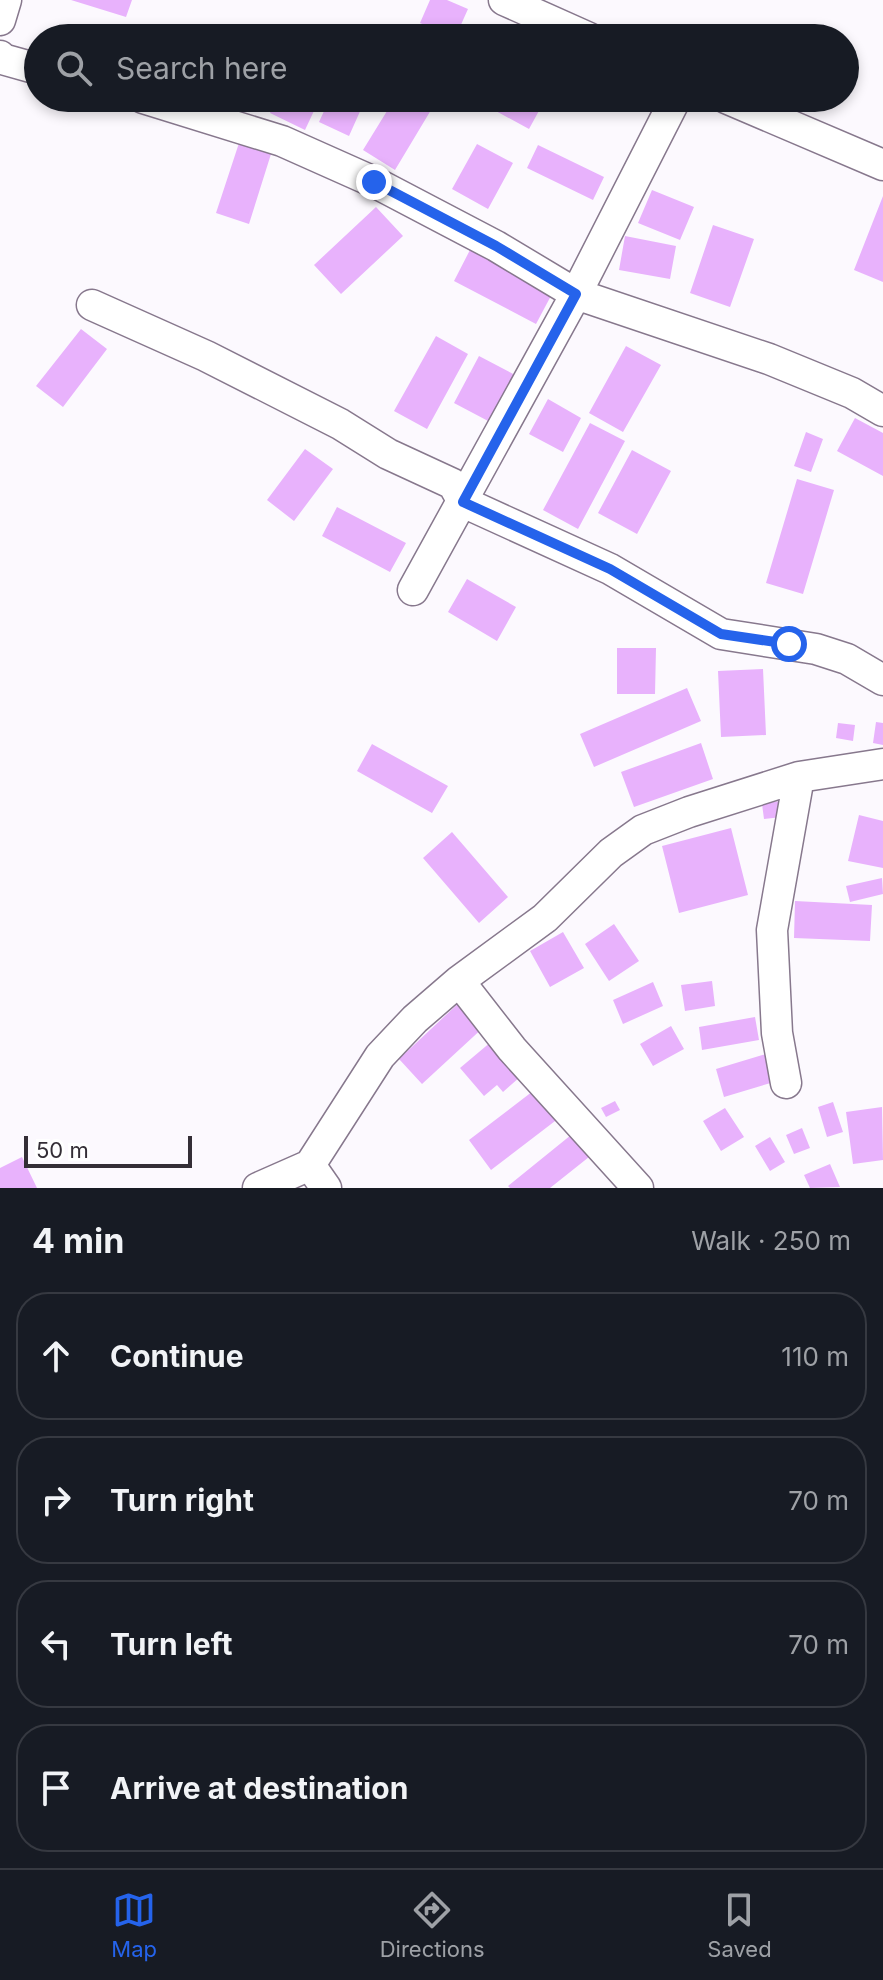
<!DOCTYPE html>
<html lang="en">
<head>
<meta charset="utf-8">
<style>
	:root { --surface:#171b24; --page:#242831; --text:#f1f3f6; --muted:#9ea1a6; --line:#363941; --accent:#2563eb }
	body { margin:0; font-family:Inter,sans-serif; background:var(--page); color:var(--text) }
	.scale { position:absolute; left:24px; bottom:20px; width:168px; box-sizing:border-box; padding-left:8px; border:4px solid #342e36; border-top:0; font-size:22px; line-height:28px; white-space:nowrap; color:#342e36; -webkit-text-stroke:6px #fff; paint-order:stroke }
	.stop { position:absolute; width:24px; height:24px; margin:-18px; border:6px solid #2563eb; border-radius:50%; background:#fff }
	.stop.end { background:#2563eb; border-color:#fff; box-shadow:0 2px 8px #0008 }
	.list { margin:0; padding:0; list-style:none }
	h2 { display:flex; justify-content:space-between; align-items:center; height:104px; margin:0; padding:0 32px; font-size:34px }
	h2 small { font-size:26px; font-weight:400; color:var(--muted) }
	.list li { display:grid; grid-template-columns:52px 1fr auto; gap:24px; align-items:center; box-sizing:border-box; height:128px; margin:0 16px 16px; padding:0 16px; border:2px solid var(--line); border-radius:32px }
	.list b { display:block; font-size:30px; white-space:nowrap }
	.list em { font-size:26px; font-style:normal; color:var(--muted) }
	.icon { flex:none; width:44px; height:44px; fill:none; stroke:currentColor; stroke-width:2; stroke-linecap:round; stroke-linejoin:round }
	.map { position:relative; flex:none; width:883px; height:1188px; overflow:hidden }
	.search { position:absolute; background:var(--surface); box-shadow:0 4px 12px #0003; left:24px; right:24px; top:24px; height:88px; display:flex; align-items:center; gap:20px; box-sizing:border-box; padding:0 28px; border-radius:44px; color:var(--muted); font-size:30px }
	.sheet { height:680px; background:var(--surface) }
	nav { display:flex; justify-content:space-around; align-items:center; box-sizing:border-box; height:112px; border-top:2px solid var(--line); background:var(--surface); font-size:22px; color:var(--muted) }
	nav a { display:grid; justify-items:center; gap:4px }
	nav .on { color:var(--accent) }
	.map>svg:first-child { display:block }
	.building { fill:#e8b2fc }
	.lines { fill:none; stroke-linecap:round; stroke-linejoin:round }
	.minor-casing { stroke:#87788d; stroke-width:33 }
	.minor { stroke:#fff; stroke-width:30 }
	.route { stroke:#2563eb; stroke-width:10 }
</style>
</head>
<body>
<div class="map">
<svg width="883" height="1188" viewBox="0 0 883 1188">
	<rect width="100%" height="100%" fill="#fcf9fe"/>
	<path class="building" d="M71 0H132L126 17Z
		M430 0H447L468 9 455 38 420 23Z
		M277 98H320L305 130 270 113Z
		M330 98H366L349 136 319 122Z
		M395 98H433L437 100 395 170 363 150Z
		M500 98H546L529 129 494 110Z
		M239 143 271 154 249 224 216 213Z
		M477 144 513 163 488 209 452 189Z
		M538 145 604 177 593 200 527 168Z
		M652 190 694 207 680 240 638 223Z
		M883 196V282L854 270Z
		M376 207 403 236 341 294 314 265Z
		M713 225 754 239 730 307 690 293Z
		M625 236 676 246 670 279 619 270Z
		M471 248 553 292 536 324 454 281Z
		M81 329 107 349 63 407 36 386Z
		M436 336 468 354 427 429 394 411Z
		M626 346 661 365 623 432 589 413Z
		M479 356 515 375 490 422 454 403Z
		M548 399 581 418 563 452 529 434Z
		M855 418 883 433V476L837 451Z
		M590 423 625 441 578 529 543 510Z
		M806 432 823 439 811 472 794 466Z
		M305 449 333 469 294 521 267 500Z
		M632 450 671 471 637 534 598 513Z
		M797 479 834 490 803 594 766 583Z
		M337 507 406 543 390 572 322 536Z
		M467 579 516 607 497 641 448 612Z
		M617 648H656L655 694H617Z
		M763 669 766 735 721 737 718 671Z
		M687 688 701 721 594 767 580 734Z
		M876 722 883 723V745L873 743Z
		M838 723 855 725 853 741 836 738Z
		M701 743 713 779 634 807 621 772Z
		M372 744 448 786 432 813 357 771Z
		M780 801 782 817 764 819 762 804Z
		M859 815 883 821V868L848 861Z
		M731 828 748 895 679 913 662 846Z
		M452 832 508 897 479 923 423 858Z
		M882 878 883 894 850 902 846 886Z
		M795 901 872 905 870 941 794 938Z
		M614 924 639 961 609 981 585 944Z
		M563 932 584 968 550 987 530 951Z
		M712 981 715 1006 685 1011 681 985Z
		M653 982 663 1006 623 1024 613 1000Z
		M462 1000 486 1025 422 1084 399 1059Z
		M755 1017 759 1040 702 1050 699 1027Z
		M671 1026 684 1049 653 1066 640 1044Z
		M498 1036 528 1070 503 1092 497 1085 484 1096 460 1068Z
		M766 1054 774 1082 724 1097 716 1069Z
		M537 1088 559 1118 491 1170 469 1140Z
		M615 1101 620 1110 606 1117 601 1108Z
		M833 1102 843 1132 827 1137 818 1107Z
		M882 1107 883 1160 853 1164 846 1112Z
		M725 1108 744 1137 721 1151 703 1121Z
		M802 1128 810 1148 794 1154 786 1135Z
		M571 1135 589 1157 550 1188H510L508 1186Z
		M770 1137 785 1162 770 1171 755 1146Z
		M22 1157 37 1188H0V1168Z
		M830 1164 840 1187 810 1188 804 1175Z"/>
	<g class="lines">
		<defs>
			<path id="minor" d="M504 0 589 38
				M0 20 6 0
				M0 56 2 59 38 69
				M143 98 282 141 374 182 496 246 576 294 769 359 852 393 883 411
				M726 98 883 165
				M92 305 206 356 340 424 388 454 453 484 463 502 610 569 721 634 816 649 847 659 883 680
				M413 590 576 294 676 98
				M459 981 512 1049 638 1188
				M786 1083 777 1033 772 930 799 777
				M310 1165 380 1056 415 1019 459 981 545 918 611 853 643 830 689 812 799 777 883 764
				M258 1188 310 1165 326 1188"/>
		</defs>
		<use href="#minor" class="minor-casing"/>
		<use href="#minor" class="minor"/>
	</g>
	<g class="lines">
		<path class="route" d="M374 182 496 246 576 294 463 502 610 569 721 634 789 644"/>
	</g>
</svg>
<div class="scale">50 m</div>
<div class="stop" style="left:789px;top:644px"></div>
<div class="stop end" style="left:374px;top:182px"></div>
<div class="search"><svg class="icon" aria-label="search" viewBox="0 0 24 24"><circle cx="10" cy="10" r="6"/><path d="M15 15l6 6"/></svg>Search here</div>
</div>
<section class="sheet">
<h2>4 min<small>Walk · 250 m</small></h2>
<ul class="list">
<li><svg class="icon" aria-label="ahead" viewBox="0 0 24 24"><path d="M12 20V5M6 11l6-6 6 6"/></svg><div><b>Continue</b></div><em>110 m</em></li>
<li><svg class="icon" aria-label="right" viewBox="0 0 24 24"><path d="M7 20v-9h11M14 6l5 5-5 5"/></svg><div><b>Turn right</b></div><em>70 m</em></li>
<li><svg class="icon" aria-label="left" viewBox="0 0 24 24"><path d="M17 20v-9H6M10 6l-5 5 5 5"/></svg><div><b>Turn left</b></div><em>70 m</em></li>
<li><svg class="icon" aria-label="arrive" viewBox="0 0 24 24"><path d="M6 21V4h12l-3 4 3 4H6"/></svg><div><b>Arrive at destination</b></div></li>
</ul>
</section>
<nav>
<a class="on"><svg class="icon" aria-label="map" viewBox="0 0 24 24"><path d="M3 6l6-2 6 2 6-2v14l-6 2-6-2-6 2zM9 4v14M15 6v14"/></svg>Map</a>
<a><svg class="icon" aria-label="directions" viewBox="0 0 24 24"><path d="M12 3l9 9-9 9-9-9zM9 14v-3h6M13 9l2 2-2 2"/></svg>Directions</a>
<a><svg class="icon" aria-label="saved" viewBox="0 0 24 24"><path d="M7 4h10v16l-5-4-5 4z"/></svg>Saved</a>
</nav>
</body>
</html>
